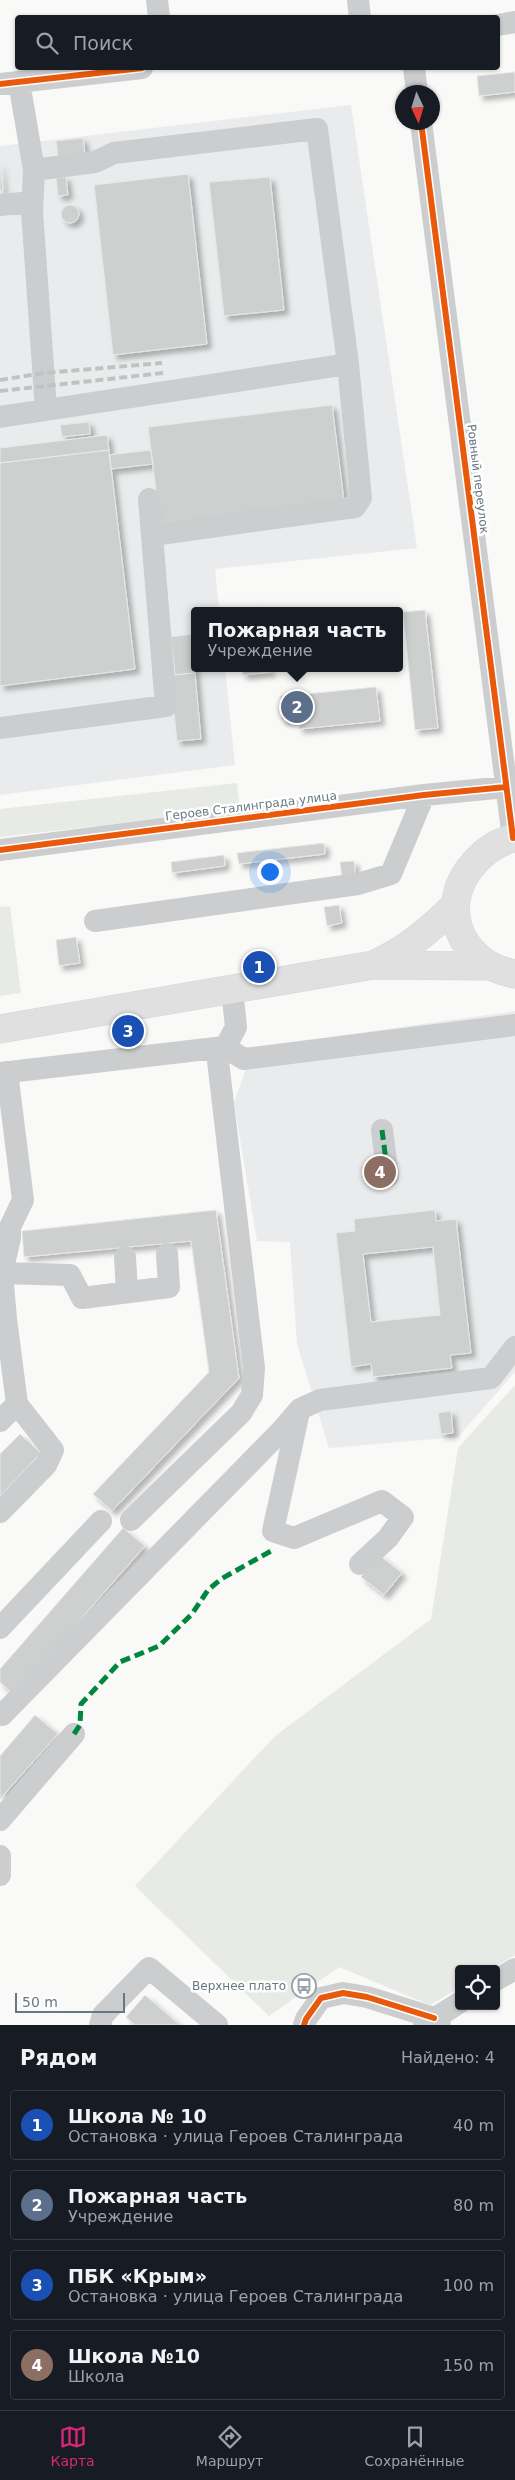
<!DOCTYPE html>
<html lang="ru">
<head>
<meta charset="utf-8">
<style>
	:root { --surface:#171b24; --page:#242831; --text:#f1f3f6; --muted:#9ea1a6; --line:#363941; --accent:#db2777 }
	body { margin:0; font-family:"DejaVu Sans",sans-serif; background:var(--page); color:var(--text) }
	.controls { position:absolute; right:15px; bottom:15px; display:grid; overflow:hidden; border-radius:5px; box-shadow:0 1px 4px #0004 }
	.controls button { width:45px; height:45px; display:grid; place-items:center; padding:0; border:0; border-bottom:1px solid var(--line); background:var(--surface); color:var(--text); font:25px sans-serif }
	.compass { position:absolute; left:395px; top:85px; width:45px; height:45px; border-radius:50%; background:var(--surface); box-shadow:0 1px 4px #0004; rotate:176deg }
	.scale { position:absolute; left:15px; bottom:12px; width:110px; box-sizing:border-box; padding-left:5px; border:2px solid #667881; border-top:0; font-size:14px; line-height:18px; white-space:nowrap; color:#667881; -webkit-text-stroke:4px #fff; paint-order:stroke }
	.you { position:absolute; left:269px; top:871px; width:18px; height:18px; margin:-12px; border:4px solid #fff; border-radius:50%; background:#1a73e8; box-shadow:0 0 0 8px #1a73e833 }
	.badge { display:grid; place-items:center; width:32px; height:32px; border-radius:50%; background:var(--accent); color:#fff; font-size:16px; font-weight:700 }
	.pin { position:absolute; translate:-50% -50%; border:2px solid #fff; box-shadow:0 1px 5px #0006 }
	.popup { position:absolute; left:191px; top:607px; width:212px; height:65px; box-sizing:border-box; display:grid; place-content:center; border-radius:5px; background:var(--surface); filter:drop-shadow(0 1px 4px #0005); font-size:16px; white-space:nowrap; color:var(--muted) }
	.popup b { font-size:19px; color:var(--text) }
	.popup::after { content:''; position:absolute; left:50%; top:100%; margin-left:-10px; border:10px solid transparent; border-top-color:var(--surface) }
	.list { margin:0; padding:0; list-style:none }
	h2 { display:flex; justify-content:space-between; align-items:center; height:65px; margin:0; padding:0 20px; font-size:21px }
	h2 small { font-size:16px; font-weight:400; color:var(--muted) }
	.list li { display:grid; grid-template-columns:32px 1fr auto; gap:15px; align-items:center; box-sizing:border-box; height:70px; margin:0 10px 10px; padding:0 10px; border:1px solid var(--line); border-radius:5px }
	.list b { display:block; font-size:19px; white-space:nowrap }
	.list p { margin:0; font-size:16px; white-space:nowrap; color:var(--muted) }
	.list em { font-size:16px; font-style:normal; color:var(--muted) }
	.icon { flex:none; width:28px; height:28px; fill:none; stroke:currentColor; stroke-width:2; stroke-linecap:round; stroke-linejoin:round }
	.map { position:relative; flex:none; width:515px; height:2025px; overflow:hidden }
	.search { position:absolute; background:var(--surface); box-shadow:0 1px 4px #0004; left:15px; right:15px; top:15px; height:55px; display:flex; align-items:center; gap:12px; box-sizing:border-box; padding:0 18px; border-radius:5px; color:var(--muted); font-size:19px }
	.sheet { height:385px; background:var(--surface) }
	nav { display:flex; justify-content:space-around; align-items:center; box-sizing:border-box; height:70px; border-top:1px solid var(--line); background:var(--surface); font-size:14px; color:var(--muted) }
	nav a { display:grid; justify-items:center; gap:2px }
	nav .on { color:var(--accent) }
	.map>svg:first-child { display:block }
	.built { fill:#eaebec }
	.green { fill:#e8eae6 }
	.building { fill:#ced0d0; stroke:#e8e8e8; fill-rule:evenodd; filter:url(#shadow) }
	.lines { fill:none; stroke-linecap:round; stroke-linejoin:round }
	.major-casing { stroke:#d4d5d5; stroke-width:29 }
	.minor { stroke:#cbcdce; stroke-width:22 }
	.major { stroke:#e0e0e1; stroke-width:28 }
	.rail { stroke:#c1c3c3; stroke-width:4; stroke-dasharray:8 4; stroke-linecap:butt }
	.quiet { stroke:#00873e; stroke-width:5; stroke-dasharray:10 5; stroke-linecap:butt }
	.cycleway-casing { stroke:#fff; stroke-width:9 }
	.cycleway { stroke:#e8590c; stroke-width:6 }
	.labels { text-anchor:middle; dominant-baseline:central; stroke-width:5; stroke-linejoin:round; paint-order:stroke }
	.street-label { font-size:12px; fill:#667881; stroke:#fff }
	.poi-label { font-size:12px; fill:#667881; stroke:#fff; text-anchor:end }
</style>
</head>
<body>
<div class="map">
<svg width="515" height="2025" viewBox="0 0 515 2025">
	<defs>
		<filter id="shadow"><feDropShadow dx="4.5" dy="4.5" stdDeviation="2.5" flood-color="#0004"/></filter>
	</defs>
	<rect width="100%" height="100%" fill="#f9f9f8"/>
	<path class="built" d="M351 105 417 548 215 569 219 611H194V668H225L235 765 0 795V146Z
		M515 1011V1372L458 1437 329 1448 297 1344 290 1242 257 1241 234 1103 253 1048Z"/>
	<path class="green" d="M237 783 240 810 0 837V809Z
		M10 906 21 993 0 996V907Z
		M515 1385V1955L491 1969H459V1988L430 2005 339 1967 269 2016 135 1886 275 1736 431 1619 458 1448Z"/>
	<path class="building" d="M515 72V92L479 96 477 76Z
		M83 138 85 154 58 157 56 141Z
		M0 164 3 190 0 191Z
		M188 174 207 344 113 355 94 185Z
		M66 177 68 195 58 196 56 178Z
		M270 177 284 310 224 316 209 182Z
		M61 214a9 9 0 1 1 18 0a9 9 0 1 1-18 0Z
		M332 405 344 501 160 523 148 427Z
		M89 422 90 434 62 437 60 425Z
		M107 435 109 450 0 463V448Z
		M109 450 135 669 0 686V463Z
		M151 450 153 464 111 469 109 455Z
		M264 607 265 611H236V610Z
		M425 610 438 728 415 730 403 612Z
		M191 634 195 673 175 675 171 637Z
		M242 668H270L271 672 243 675Z
		M195 673 201 739 177 741 170 675Z
		M376 687 380 721 299 729 296 695Z
		M294 695 296 719 282 720 280 696Z
		M324 843 325 854 239 864 237 853Z
		M224 855 225 866 172 873 171 862Z
		M354 861 356 877 342 878 340 862Z
		M339 905 342 923 327 926 324 907Z
		M76 937 80 963 59 966 56 940Z
		M216 1210 239 1378 112 1511 93 1494 209 1372 191 1241 24 1257 22 1231Z
		M435 1210 436 1221 456 1219 471 1353 450 1355 452 1368 373 1377 371 1364 351 1367 336 1233 355 1231 354 1219ZM433 1247 440 1315 371 1322 363 1254Z
		M451 1411 453 1433 441 1434 438 1413Z
		M20 1434 41 1453 0 1496V1454Z
		M123 1528 145 1546 14 1695 0 1682V1669Z
		M378 1554 402 1573 384 1595 361 1577Z
		M35 1715 58 1734 0 1799V1756Z
		M145 1995 180 2025H135L126 2017Z"/>
	<g class="lines">
		<defs>
			<path id="major" d="M515 838C500 841 486 850 476 861 435 904 459 964 515 974
				M375 964C406 950 430 930 454 906
				M0 1029 373 965 487 966"/>
		</defs>
		<use href="#major" class="major-casing"/>
		<path class="minor" d="M157 0 159 18
			M358 0 360 18
			M498 25 515 22
			M414 68 417 92
			M19 82 34 170 32 211 46 410 348 364
			M0 84 142 68
			M421 122 513 838
			M34 170 95 162 114 153 317 129 348 364 361 498 355 507 153 535
			M0 205 32 202
			M0 417 46 410
			M0 728 166 706 149 499
			M0 850 424 795 506 787
			M95 921 358 884 391 874 424 795
			M0 1073 224 1047 244 1059 515 1025
			M382 1130 388 1176
			M125 1257 127 1292
			M2 1273 70 1275 82 1298 169 1287 167 1254
			M299 1412 273 1531 294 1538 382 1501 403 1517 388 1538 360 1564
			M0 1421 17 1404 6 1319 2 1273 10 1238V1227L23 1200 7 1072
			M0 1512 46 1465 53 1450 17 1404
			M131 1520 241 1413 252 1395 254 1368 218 1061 236 1027 232 990
			M0 1628 101 1521
			M2 1715 282 1430 300 1409 320 1400 491 1378 515 1347
			M0 1820 74 1734
			M0 1856V1875
			M496 1980 515 1969
			M100 2025 103 2015 149 1968 217 2025
			M304 2025 306 2019 321 1998 343 1993 367 1997 434 2018 440 2025
			M424 2025 459 2003"/>
		<use href="#major" class="major"/>
		<path class="rail" d="M0 380 44 373 162 363
			M0 391 163 373"/>
		<path class="quiet" d="M382 1130 388 1176
			M74 1734 80 1725 81 1704 120 1662 159 1646 192 1614 208 1590 221 1579 271 1551"/>
		<defs>
			<path id="cycleway" d="M0 84 142 68
				M421 122 513 838
				M0 850 424 795 506 787
				M304 2025 306 2019 321 1998 343 1993 367 1997 434 2018"/>
		</defs>
		<use href="#cycleway" class="cycleway-casing"/>
		<use href="#cycleway" class="cycleway"/>
	</g>
	<defs>
		<symbol id="bus-ring" viewBox="-11 -11 22 22"><circle r="9.5" fill="#fff" stroke="#99a5ab" stroke-width="1.5"/><path d="M-5-6H5V4H4V6H2V4H-2V6H-4V4H-5ZM-3.5-4V0h7V-4ZM-3.5 1.2v1.5H-2V1.2ZM2 1.2v1.5H3.5V1.2Z" fill="#99a5ab"/></symbol>
	</defs>
	<g fill-rule="evenodd">
		<use href="#bus-ring" x="290" y="1972" width="28" height="28"/>
	</g>
	<g class="labels">
		<g class="street-label">
			<text transform="translate(478 479) rotate(83)">Ровный переулок</text>
			<text transform="translate(251 806) rotate(-7)">Героев Сталинграда улица</text>
		</g>
		<g class="poi-label">
			<text x="286" y="1986">Верхнее плато</text>
		</g>
	</g>
</svg>
<div class="controls">
<button><svg class="icon" aria-label="locate" viewBox="0 0 24 24"><circle cx="12" cy="12" r="6"/><path d="M12 2v4M12 18v4M2 12h4M18 12h4"/></svg></button>
</div>
<svg class="compass" viewBox="-18 -18 36 36"><path d="M0-13l5 13h-10z" fill="#e53935"/><path d="M0 13l5-13h-10z" fill="#9ea1a6"/></svg>
<div class="scale">50 m</div>
<div class="you"></div>
<div class="pin badge" style="left:259px;top:967px;background:#1a4fb4">1</div>
<div class="pin badge" style="left:297px;top:707px;background:#5c6f8a">2</div>
<div class="popup"><b>Пожарная часть</b>Учреждение</div>
<div class="pin badge" style="left:128px;top:1031px;background:#1a4fb4">3</div>
<div class="pin badge" style="left:380px;top:1172px;background:#8d6e63">4</div>
<div class="search"><svg class="icon" aria-label="search" viewBox="0 0 24 24"><circle cx="10" cy="10" r="6"/><path d="M15 15l6 6"/></svg>Поиск</div>
</div>
<section class="sheet">
<h2>Рядом<small>Найдено: 4</small></h2>
<ul class="list">
<li><span class="badge" style="background:#1a4fb4">1</span><div><b>Школа № 10</b><p>Остановка · улица Героев Сталинграда</p></div><em>40 m</em></li>
<li><span class="badge" style="background:#5c6f8a">2</span><div><b>Пожарная часть</b><p>Учреждение</p></div><em>80 m</em></li>
<li><span class="badge" style="background:#1a4fb4">3</span><div><b>ПБК «Крым»</b><p>Остановка · улица Героев Сталинграда</p></div><em>100 m</em></li>
<li><span class="badge" style="background:#8d6e63">4</span><div><b>Школа №10</b><p>Школа</p></div><em>150 m</em></li>
</ul>
</section>
<nav>
<a class="on"><svg class="icon" aria-label="map" viewBox="0 0 24 24"><path d="M3 6l6-2 6 2 6-2v14l-6 2-6-2-6 2zM9 4v14M15 6v14"/></svg>Карта</a>
<a><svg class="icon" aria-label="directions" viewBox="0 0 24 24"><path d="M12 3l9 9-9 9-9-9zM9 14v-3h6M13 9l2 2-2 2"/></svg>Маршрут</a>
<a><svg class="icon" aria-label="saved" viewBox="0 0 24 24"><path d="M7 4h10v16l-5-4-5 4z"/></svg>Сохранённые</a>
</nav>
</body>
</html>
